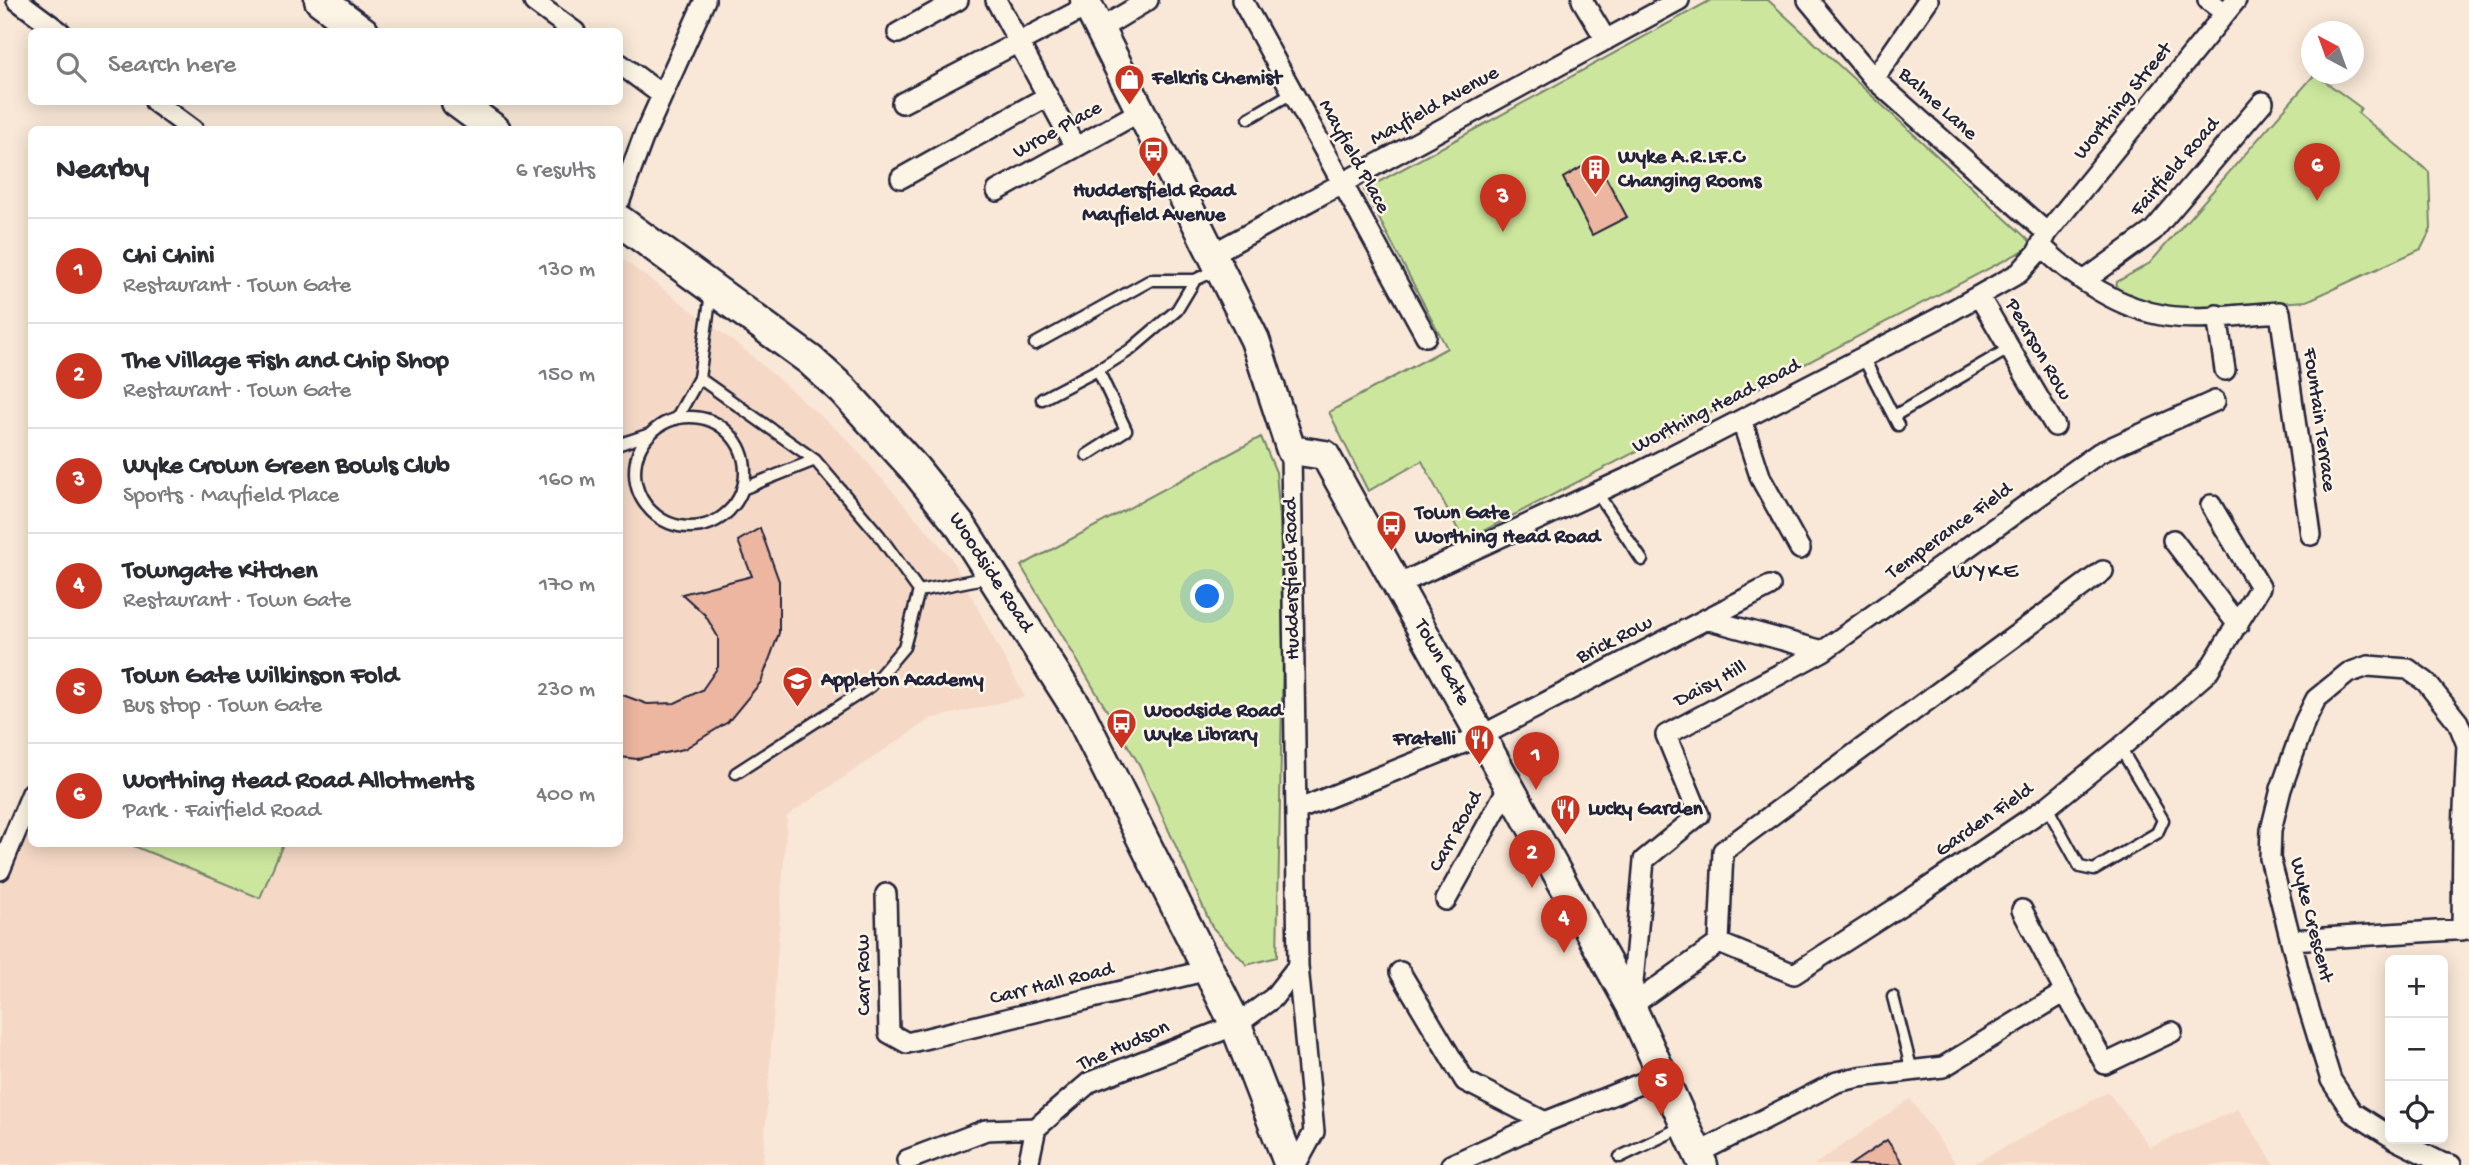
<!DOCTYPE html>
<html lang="en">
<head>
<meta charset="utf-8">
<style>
	:root { --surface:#fff; --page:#f7f7f7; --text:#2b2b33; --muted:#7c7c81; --line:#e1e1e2; --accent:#c8321e }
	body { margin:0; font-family:"Gochi Hand",sans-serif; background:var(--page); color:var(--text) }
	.controls { position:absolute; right:21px; bottom:21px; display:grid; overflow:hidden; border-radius:10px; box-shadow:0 4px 18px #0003 }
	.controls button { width:63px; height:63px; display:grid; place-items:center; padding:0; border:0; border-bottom:2px solid var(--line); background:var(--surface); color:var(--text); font:35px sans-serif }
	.compass { position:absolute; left:2301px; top:21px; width:63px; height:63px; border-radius:50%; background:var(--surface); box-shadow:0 4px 18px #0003; rotate:319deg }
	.you { position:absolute; left:1208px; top:597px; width:24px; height:24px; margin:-18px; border:5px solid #fff; border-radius:50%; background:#1a73e8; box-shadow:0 0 0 10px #1a73e833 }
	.badge { display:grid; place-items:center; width:46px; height:46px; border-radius:50%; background:var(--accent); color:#fff; font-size:23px; font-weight:700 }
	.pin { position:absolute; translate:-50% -58px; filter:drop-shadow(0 2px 4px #0008) }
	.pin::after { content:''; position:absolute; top:37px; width:24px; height:21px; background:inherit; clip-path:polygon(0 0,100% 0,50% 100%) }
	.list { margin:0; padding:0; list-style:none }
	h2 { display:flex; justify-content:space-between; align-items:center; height:91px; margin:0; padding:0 28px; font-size:30px }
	h2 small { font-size:23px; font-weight:400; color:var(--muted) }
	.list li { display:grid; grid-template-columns:46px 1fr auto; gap:21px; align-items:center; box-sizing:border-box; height:105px; padding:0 28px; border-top:2px solid var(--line) }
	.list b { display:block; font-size:26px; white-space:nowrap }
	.list p { margin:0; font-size:23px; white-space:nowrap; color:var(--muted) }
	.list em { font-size:23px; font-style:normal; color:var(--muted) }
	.icon { flex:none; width:38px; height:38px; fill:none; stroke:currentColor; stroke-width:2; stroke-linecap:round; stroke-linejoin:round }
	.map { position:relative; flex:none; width:2469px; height:1165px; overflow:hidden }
	.search { position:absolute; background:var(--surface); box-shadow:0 4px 18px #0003; left:28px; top:28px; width:595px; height:77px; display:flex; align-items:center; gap:18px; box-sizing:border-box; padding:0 24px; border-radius:10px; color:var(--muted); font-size:26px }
	.panel { position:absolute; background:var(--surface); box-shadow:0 4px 18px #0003; left:28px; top:126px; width:595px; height:721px; border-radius:10px }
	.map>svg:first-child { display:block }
	.built { fill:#f5d9c6 }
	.green { fill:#cce79d; stroke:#77846c; stroke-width:2 }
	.building { fill:#ecb6a0; stroke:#22223b; stroke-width:2 }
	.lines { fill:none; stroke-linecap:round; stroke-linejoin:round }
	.service-casing { stroke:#22223b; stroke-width:15 }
	.minor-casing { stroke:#22223b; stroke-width:24 }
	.secondary-casing { stroke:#22223b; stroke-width:33 }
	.primary-casing { stroke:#22223b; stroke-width:35 }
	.service { stroke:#fcf5e5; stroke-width:10 }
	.minor { stroke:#fcf5e5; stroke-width:19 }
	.secondary { stroke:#fcf5e5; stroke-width:28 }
	.primary { stroke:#fcf5e5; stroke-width:30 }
	.labels { text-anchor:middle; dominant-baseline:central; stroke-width:5; stroke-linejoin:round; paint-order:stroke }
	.poi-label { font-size:21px; font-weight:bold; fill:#22223b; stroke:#fcf5e5; text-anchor:start }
	.street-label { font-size:21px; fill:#22223b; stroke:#fcf5e5 }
	.quarter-label { font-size:24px; letter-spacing:2px; fill:#22223b; stroke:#fcf5e5 }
</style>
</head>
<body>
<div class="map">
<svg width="2469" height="1165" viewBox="0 0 2469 1165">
	<rect width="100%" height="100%" fill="#f9e8d7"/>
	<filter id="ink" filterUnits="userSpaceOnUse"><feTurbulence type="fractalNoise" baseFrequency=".0143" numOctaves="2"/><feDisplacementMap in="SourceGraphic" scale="14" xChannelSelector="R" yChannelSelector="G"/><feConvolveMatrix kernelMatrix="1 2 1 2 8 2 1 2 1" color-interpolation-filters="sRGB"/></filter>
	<g filter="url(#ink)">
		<path class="built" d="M620 257 746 351 846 438 951 558 1025 697 930 719 787 816 763 1165H0V886L31 815 32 844H620Z
			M2108 1092 2150 1147 2238 1109 2275 1165H1971Z
			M1910 1099 1957 1165H1814Z"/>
		<path class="green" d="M1711 0H1768L2034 245 1464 541 1422 461 1368 491 1329 412 1447 348 1364 190Z
			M2315 74 2361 108 2358 113 2429 172 2431 229 2421 249 2307 301 2211 308H2163L2138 302 2116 288 2117 282 2150 263Z
			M1261 437 1276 472 1280 520 1283 646 1277 957 1247 965 1212 927 1140 766 1021 566Z
			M129 844H283L260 898Z"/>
		<path class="building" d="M1596 159 1627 217 1592 235 1563 178Z
			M760 528 779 581V633L761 682 728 722 684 749 637 759 620 757V694L647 704 675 703 702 690 718 667V637L705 615 682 594 752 576 738 541Z
			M1887 1140 1904 1165H1850Z"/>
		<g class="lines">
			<defs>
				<path id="service" d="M1249 118 1292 93
					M1035 344 1151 280H1195
					M1863 357 1898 425
					M699 378 815 460 879 535 919 591 989 577
					M1042 399 1103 367 1130 350 1177 310 1195 280 1218 269
					M1894 416 2010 348
					M635 472a55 55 0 1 1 110 0a55 55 0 1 1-110 0Z
					M676 419 699 378 711 293
					M620 444 650 434
					M1087 455 1126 430 1098 370
					M742 489 815 460
					M1597 493 1642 560
					M736 773 871 686 904 647 919 591
					M2047 807 2080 867 2094 870 2157 833 2163 820 2125 756
					M1893 997 1912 1071
					M1620 1157 1682 1127"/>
				<path id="minor" d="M17 0 60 32
					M535 0 534 2 575 32
					M996 0 1075 147
					M1242 0 1426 336
					M1582 0 1606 40
					M1808 0 1874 79 2047 233
					M2208 0 2225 13
					M1100 29 1148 0
					M898 33 958 0
					M620 64 662 95
					M1874 79 1928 0
					M155 102 193 130
					M902 103 1088 6
					M901 178 1048 96
					M997 191 1141 111
					M620 200 643 138 705 0
					M2041 246C2075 279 2120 309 2167 316 2203 321 2244 314 2280 312L2311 535
					M1212 254 1679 0
					M2084 281 2153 231 2263 102
					M1979 296 2055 426
					M2217 315 2225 370
					M1742 421 1761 479 1800 549
					M2173 540 2238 625
					M2103 571 1723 851 1719 943 1794 974 1923 891 2047 807 2120 748 2207 673 2260 587 2211 505
					M1397 585 1634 475 1937 319 2019 273 2037 253 2047 233 2236 0
					M1706 619 1823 651 2099 453 2215 401
					M1297 810 1481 736 1770 586
					M0 870 32 793
					M886 894 889 1033 907 1043 1208 970
					M1446 900 1509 786
					M2291 940 2469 929
					M1400 972 1465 1081 1545 1122
					M2065 992 2105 1064 2172 1032
					M1631 1005 1644 860 1699 815 1666 735 1823 651
					M1631 1006 1719 943
					M2390 1136 2352 1112 2331 1080 2305 996 2270 858 2271 830 2281 789 2305 721 2316 699 2348 673 2368 666 2408 669 2426 682 2458 722 2467 745 2463 830 2462 930
					M2394 1139 2442 1163 2451 1165
					M1698 1153 1837 1082 1859 1077 1943 1067 2065 992 2022 910
					M907 1160 986 1130 1036 1128
					M1028 1165 1036 1128 1090 1082 1236 1025 1273 998 1298 966 1291 450
					M1296 1165 1314 1132 1298 966
					M1451 1165 1545 1122 1662 1075"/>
				<path id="secondary" d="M1085 0 1255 340 1291 450 1325 455 1631 1006 1703 1165"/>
				<path id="primary" d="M320 0 363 32
					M457 102 495 130
					M620 221 810 360 843 390 914 468 962 528 1079 712 1236 1025 1290 1165"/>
			</defs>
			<use href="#service" class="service-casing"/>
			<use href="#minor" class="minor-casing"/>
			<use href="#secondary" class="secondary-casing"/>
			<use href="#primary" class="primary-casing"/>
			<use href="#service" class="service"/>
			<use href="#minor" class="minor"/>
			<use href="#secondary" class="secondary"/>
			<use href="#primary" class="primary"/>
		</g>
	</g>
	<defs>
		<symbol id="shop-pin" viewBox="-11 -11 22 30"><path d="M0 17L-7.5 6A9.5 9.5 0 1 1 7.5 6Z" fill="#c8321e" stroke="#fcf5e5"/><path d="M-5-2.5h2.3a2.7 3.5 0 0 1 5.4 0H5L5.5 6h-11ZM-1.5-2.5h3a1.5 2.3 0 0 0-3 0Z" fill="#fff"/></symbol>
		<symbol id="bus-pin" viewBox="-11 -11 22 30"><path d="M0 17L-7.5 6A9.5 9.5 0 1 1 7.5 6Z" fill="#c8321e" stroke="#fcf5e5"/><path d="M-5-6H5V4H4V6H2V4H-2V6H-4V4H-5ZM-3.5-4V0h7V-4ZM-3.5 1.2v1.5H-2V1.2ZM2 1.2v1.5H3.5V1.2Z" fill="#fff"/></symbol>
		<symbol id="building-pin" viewBox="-11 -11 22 30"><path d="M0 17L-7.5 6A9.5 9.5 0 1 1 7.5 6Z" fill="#c8321e" stroke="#fcf5e5"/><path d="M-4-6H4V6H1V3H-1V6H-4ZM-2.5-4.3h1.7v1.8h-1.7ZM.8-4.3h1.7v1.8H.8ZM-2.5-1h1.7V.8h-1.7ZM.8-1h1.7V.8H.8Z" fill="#fff"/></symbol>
		<symbol id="school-pin" viewBox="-11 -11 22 30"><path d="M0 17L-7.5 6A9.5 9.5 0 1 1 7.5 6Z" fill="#c8321e" stroke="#fcf5e5"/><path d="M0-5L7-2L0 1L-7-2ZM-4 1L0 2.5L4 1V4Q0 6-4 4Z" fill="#fff"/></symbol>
		<symbol id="restaurant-pin" viewBox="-11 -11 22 30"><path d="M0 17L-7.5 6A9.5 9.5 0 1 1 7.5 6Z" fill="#c8321e" stroke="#fcf5e5"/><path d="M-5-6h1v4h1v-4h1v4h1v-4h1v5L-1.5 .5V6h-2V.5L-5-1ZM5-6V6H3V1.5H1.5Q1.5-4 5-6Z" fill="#fff"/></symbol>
	</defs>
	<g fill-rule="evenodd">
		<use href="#shop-pin" x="1112" y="62" width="35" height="47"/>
		<use href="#bus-pin" x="1136" y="134" width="35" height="47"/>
		<use href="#building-pin" x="1578" y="152" width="35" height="47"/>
		<use href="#bus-pin" x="1374" y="508" width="35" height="47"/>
		<use href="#school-pin" x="780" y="664" width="35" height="47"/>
		<use href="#bus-pin" x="1104" y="706" width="35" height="47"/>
		<use href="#restaurant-pin" x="1462" y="722" width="35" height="47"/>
		<use href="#restaurant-pin" x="1548" y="792" width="35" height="47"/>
	</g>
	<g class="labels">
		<g class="poi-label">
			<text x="1152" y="79">Felkris Chemist</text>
			<text x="1618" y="158">Wyke A.R.LF.C<tspan x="1618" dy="24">Changing Rooms</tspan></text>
			<text x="1154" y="192" text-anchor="middle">Huddersfield Road<tspan x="1154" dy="24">Mayfield Avenue</tspan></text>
			<text x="1415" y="514">Town Gate<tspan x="1415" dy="24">Worthing Head Road</tspan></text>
			<text x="821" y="681">Appleton Academy</text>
			<text x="1144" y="712">Woodside Road<tspan x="1144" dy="24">Wyke Library</tspan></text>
			<text x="1456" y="740" text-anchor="end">Fratelli</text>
			<text x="1588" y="810">Lucky Garden</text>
		</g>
		<g class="street-label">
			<text transform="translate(2124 102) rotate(-51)">Worthing Street</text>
			<text transform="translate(1937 105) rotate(42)">Balme Lane</text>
			<text transform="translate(1435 107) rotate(-29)">Mayfield Avenue</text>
			<text transform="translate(1058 131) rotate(-29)">Wroe Place</text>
			<text transform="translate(1353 157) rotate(61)">Mayfield Place</text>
			<text transform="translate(2176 168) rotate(-49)">Fairfield Road</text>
			<text transform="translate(2037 350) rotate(60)">Pearson Row</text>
			<text transform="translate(1717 407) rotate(-27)">Worthing Head Road</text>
			<text transform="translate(2318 420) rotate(82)">Fountain Terrace</text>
			<text transform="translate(1950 532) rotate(-36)">Temperance Field</text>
			<text transform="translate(990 573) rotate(57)">Woodside Road</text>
			<text transform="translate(1293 579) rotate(-91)">Huddersfield Road</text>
			<text transform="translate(1615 641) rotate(-27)">Brick Row</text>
			<text transform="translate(1441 663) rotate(61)">Town Gate</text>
			<text transform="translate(1711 685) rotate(-28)">Daisy Hill</text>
			<text transform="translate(1985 821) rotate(-35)">Garden Field</text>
			<text transform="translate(1457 832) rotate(-61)">Carr Road</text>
			<text transform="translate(2310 920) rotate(76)">Wyke Crescent</text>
			<text transform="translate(865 975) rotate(-91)">Carr Row</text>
			<text transform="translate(1052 985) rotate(-14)">Carr Hall Road</text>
			<text transform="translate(1124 1047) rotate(-24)">The Hudson</text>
		</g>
		<g class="quarter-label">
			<text x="1986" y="572">WYKE</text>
		</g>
	</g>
</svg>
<div class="controls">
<button>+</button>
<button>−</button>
<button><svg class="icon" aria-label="locate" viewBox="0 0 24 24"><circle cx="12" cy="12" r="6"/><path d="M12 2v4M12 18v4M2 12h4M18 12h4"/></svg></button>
</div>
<svg class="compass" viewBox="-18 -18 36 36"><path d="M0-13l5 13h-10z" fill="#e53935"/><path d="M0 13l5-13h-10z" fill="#7c7c81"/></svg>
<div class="you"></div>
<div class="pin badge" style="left:1536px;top:790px">1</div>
<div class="pin badge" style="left:1532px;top:888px">2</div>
<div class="pin badge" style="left:1503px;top:232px">3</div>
<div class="pin badge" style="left:1564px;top:953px">4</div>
<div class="pin badge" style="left:1661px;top:1116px">5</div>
<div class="pin badge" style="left:2317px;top:201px">6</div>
<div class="search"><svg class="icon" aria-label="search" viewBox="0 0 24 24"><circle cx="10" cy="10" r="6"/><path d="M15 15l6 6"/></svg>Search here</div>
<section class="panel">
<h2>Nearby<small>6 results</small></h2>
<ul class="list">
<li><span class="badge">1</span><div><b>Chi Chini</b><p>Restaurant · Town Gate</p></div><em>130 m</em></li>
<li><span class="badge">2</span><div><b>The Village Fish and Chip Shop</b><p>Restaurant · Town Gate</p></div><em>150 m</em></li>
<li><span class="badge">3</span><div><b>Wyke Crown Green Bowls Club</b><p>Sports · Mayfield Place</p></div><em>160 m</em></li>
<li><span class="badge">4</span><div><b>Towngate Kitchen</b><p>Restaurant · Town Gate</p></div><em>170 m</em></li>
<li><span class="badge">5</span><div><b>Town Gate Wilkinson Fold</b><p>Bus stop · Town Gate</p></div><em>230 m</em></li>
<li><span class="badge">6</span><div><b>Worthing Head Road Allotments</b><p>Park · Fairfield Road</p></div><em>400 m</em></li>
</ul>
</section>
</div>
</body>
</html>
